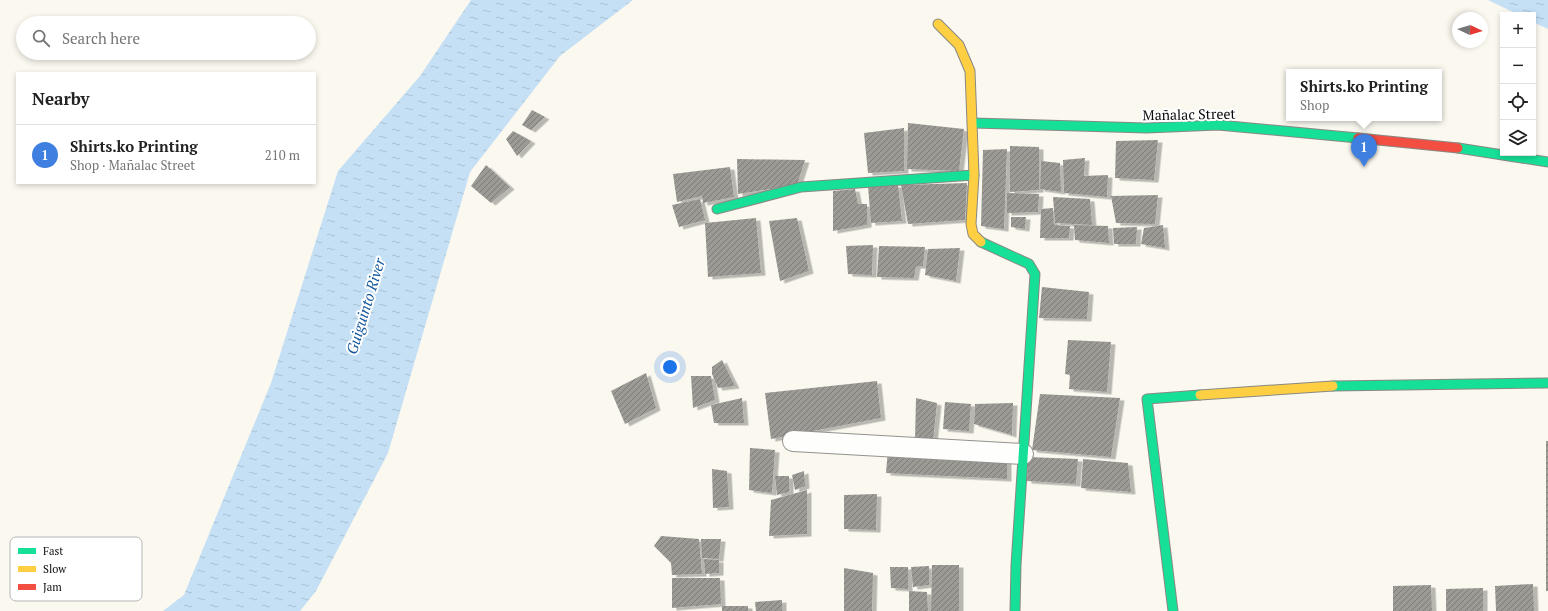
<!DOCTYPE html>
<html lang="en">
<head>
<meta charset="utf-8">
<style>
	:root { --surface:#fff; --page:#f6f6f6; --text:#222; --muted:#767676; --line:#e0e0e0; --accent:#d93025 }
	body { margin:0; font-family:"PT Serif",serif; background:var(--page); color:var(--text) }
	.controls { position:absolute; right:12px; top:12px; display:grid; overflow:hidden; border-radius:0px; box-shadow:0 2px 6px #0003 }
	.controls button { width:36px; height:36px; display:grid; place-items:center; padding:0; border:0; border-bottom:1px solid var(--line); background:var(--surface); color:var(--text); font:20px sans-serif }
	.compass { position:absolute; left:1452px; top:12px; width:36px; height:36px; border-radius:50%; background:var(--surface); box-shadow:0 2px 6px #0003; rotate:94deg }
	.you { position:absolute; left:670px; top:367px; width:14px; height:14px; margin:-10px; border:3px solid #fff; border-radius:50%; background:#1a73e8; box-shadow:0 0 0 6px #1a73e833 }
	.badge { display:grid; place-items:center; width:26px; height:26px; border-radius:50%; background:var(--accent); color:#fff; font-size:13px; font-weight:700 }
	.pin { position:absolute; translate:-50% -33px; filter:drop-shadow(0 1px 2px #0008) }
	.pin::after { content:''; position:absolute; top:21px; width:14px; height:12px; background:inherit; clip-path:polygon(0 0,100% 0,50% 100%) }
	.popup { position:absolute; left:1286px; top:69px; width:156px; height:52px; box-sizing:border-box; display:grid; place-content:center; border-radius:0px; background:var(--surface); filter:drop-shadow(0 1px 3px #0005); font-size:13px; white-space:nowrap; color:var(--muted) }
	.popup b { font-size:15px; color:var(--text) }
	.popup::after { content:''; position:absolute; left:50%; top:100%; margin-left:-8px; border:8px solid transparent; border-top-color:var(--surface) }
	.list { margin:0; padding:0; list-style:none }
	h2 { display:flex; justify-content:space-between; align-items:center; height:52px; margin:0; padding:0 16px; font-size:17px }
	h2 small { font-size:13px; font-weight:400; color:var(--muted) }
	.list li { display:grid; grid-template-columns:26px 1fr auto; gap:12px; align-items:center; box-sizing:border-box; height:60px; padding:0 16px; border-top:1px solid var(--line) }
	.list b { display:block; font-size:15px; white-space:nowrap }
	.list p { margin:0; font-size:13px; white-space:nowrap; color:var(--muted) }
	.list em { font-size:13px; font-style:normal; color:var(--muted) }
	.icon { flex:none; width:22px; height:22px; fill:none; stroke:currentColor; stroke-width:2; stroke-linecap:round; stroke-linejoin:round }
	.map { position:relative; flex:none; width:1548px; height:611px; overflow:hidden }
	.search { position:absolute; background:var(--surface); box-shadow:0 2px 6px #0003; left:16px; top:16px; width:300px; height:44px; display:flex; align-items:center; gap:10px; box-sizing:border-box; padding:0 14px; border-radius:22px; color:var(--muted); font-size:15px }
	.panel { position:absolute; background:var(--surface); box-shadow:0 2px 6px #0003; left:16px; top:72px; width:300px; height:112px; border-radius:0px }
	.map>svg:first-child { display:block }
	.water { fill:url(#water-ripples) }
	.building { fill:url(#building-hatch); filter:url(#shadow) }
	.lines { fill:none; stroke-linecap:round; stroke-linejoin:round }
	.street-casing { stroke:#93928e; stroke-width:22 }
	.fast-casing { stroke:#898884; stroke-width:11 }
	.slow-casing { stroke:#898884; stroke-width:11 }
	.jam-casing { stroke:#898884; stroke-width:11 }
	.street { stroke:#fefefd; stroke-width:20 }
	.fast { stroke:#16e098; stroke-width:9 }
	.slow { stroke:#ffcf43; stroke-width:9 }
	.jam { stroke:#f24e42; stroke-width:9 }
	.labels { text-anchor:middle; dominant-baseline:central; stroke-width:4; stroke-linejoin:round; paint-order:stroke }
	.street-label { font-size:14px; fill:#0b0b0b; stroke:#fff }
	.water-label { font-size:15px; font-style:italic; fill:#14579e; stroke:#fff }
	.key { fill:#fff; stroke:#b6b6b6; stroke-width:1 }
	.key-label { font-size:11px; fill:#0b0b0b }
</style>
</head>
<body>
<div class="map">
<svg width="1548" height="611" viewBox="0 0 1548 611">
	<defs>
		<pattern id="water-ripples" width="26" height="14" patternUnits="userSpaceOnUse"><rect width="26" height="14" fill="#c5e0f5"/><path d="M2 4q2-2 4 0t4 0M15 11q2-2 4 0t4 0" fill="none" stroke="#a8bfd1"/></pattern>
		<pattern id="building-hatch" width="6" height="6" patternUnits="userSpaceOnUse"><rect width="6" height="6" fill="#9c9a95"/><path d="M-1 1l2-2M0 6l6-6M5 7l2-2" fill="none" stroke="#7d7c78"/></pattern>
		<filter id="shadow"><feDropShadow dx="4.5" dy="2.5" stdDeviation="0" flood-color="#0004"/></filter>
	</defs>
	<rect width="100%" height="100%" fill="#faf8ef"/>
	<path class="water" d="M471 0H633L560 56 470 172 388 453 316 591 300 611H163L184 595 271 383 338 171 420 76Z
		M1488 0H1548V29L1533 22V15H1519Z"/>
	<path class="building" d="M532 110 545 117 531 130 522 125Z
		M908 123 964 129 959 171 907 169Z
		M904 128V171L868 173 864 133Z
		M513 131 531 141 517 156 506 139Z
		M1158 140 1154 180 1115 178 1116 141Z
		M1010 146 1039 147V190L1010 192Z
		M1007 149 1004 229 981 226 983 150Z
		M1085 158 1084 176 1108 175 1107 197 1064 193 1063 160Z
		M737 159 805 160 797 185 738 194Z
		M1041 161 1060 163 1061 192 1040 189Z
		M486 165 510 187 491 203 471 186Z
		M730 167 734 197 703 203 702 196 677 202 673 174Z
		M967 183 965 220 908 224 901 185Z
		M898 185 902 221 871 223 868 186Z
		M855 189 858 204H867V225L833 231V191Z
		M1007 193 1039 194 1038 212 1007 213Z
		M1158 195 1155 224 1116 223 1111 196Z
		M1053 197 1090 199 1092 225 1055 223Z
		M700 199 705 220 679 227 672 205Z
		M1053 208 1054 225 1070 226 1069 238H1040L1041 209Z
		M1011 217H1026L1025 229 1011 227Z
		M756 218 761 273 708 277 705 223Z
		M797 218 809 271 780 281 769 221Z
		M1074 225 1108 226 1109 243 1075 240Z
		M1163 225 1165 248 1141 244 1144 228Z
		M1137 227 1136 244H1114L1113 228Z
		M873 245 872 275 848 274 846 246Z
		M879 246 925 247 923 266H916L914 278 877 277Z
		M960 248 956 281 925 275 928 249Z
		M1042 287 1089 292 1087 319 1039 318Z
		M1068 340 1111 342 1107 392 1069 389 1070 375 1065 374Z
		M722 360 735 386 718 388 712 374V367Z
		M646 373 656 408 625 424 611 391Z
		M691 376H711L715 400 693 408Z
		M877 381 881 418 771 439 765 393Z
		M1040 394 1120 398 1111 457 1032 450Z
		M742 398 744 423H714L711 405Z
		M916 398 937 403 933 441 915 440Z
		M945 402 971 404 969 431 943 429Z
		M1013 403 1012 435 974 424 975 404Z
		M1546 441H1548V591H1546Z
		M750 448 775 450 772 493 749 490Z
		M888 449 1007 456V479L886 473Z
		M1028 457 1078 459 1076 484 1027 481Z
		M1083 459 1128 463 1131 492 1081 488Z
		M712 469 727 471 729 507 713 508Z
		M804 471 805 486 795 490 792 475Z
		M775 476H789V492L777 495Z
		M807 490V534L769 536 771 500Z
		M877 494 876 530 844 529V495Z
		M661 536 699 539 702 574 672 575 671 563 654 546Z
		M701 539H721L719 559 702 558Z
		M704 559 719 560V573L705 574Z
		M932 565H959V611H931Z
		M929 566V585L913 587 911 567Z
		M890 567H908V589L891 588Z
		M844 568 873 573 872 611H844Z
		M672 578H720L721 604 672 608Z
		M1533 584 1534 611H1496L1495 586Z
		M1431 585 1432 611H1393V586Z
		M1483 588V611H1446V589Z
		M909 591 927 592 928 611H909Z
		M782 600V611H756L755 602Z
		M722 606H748V611H722Z"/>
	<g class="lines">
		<defs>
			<path id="street" d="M793 441 1023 454"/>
			<path id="fast" d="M973 123 1147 128 1218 125 1358 138
				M1458 148 1548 162
				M717 209 801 187 974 175
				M981 242 1029 264 1035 274 1016 565 1015 611
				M1333 386 1548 383
				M1173 611 1147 399 1200 395"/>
			<path id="slow" d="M938 24 959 45 970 71 974 175 971 224 973 234 981 242
				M1200 395 1333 386"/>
			<path id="jam" d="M1358 138 1458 148"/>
		</defs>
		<use href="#street" class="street-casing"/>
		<use href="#fast" class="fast-casing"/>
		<use href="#slow" class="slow-casing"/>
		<use href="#jam" class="jam-casing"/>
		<use href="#street" class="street"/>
		<use href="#fast" class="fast"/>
		<use href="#slow" class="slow"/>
		<use href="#jam" class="jam"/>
	</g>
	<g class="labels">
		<g class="street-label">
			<text transform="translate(1189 114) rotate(-1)">Mañalac Street</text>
		</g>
		<g class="water-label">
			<text transform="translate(365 306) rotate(-73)">Guiguinto River</text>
		</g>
	</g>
	<rect x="10" y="537" width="132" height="64" rx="6" class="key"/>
	<rect x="18" y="548" width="18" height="6" fill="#16e098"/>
	<rect x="18" y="566" width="18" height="6" fill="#ffcf43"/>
	<rect x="18" y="584" width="18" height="6" fill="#f24e42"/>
	<g class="key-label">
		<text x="43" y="555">Fast</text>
		<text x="43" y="573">Slow</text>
		<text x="43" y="591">Jam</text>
	</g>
</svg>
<div class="controls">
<button>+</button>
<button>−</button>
<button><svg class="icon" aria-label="locate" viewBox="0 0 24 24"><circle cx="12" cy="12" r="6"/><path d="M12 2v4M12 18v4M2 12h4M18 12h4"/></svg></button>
<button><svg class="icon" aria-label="layers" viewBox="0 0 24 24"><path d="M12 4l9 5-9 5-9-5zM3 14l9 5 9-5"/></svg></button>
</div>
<svg class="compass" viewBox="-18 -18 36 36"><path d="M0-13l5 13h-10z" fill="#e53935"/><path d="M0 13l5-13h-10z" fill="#767676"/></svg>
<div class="you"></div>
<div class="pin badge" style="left:1364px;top:167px;background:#3f7fe0">1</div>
<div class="popup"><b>Shirts.ko Printing</b>Shop</div>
<div class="search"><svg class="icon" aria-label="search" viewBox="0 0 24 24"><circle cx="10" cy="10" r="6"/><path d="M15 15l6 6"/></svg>Search here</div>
<section class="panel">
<h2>Nearby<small></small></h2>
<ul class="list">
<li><span class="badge" style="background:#3f7fe0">1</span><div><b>Shirts.ko Printing</b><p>Shop · Mañalac Street</p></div><em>210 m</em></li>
</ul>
</section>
</div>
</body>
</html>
